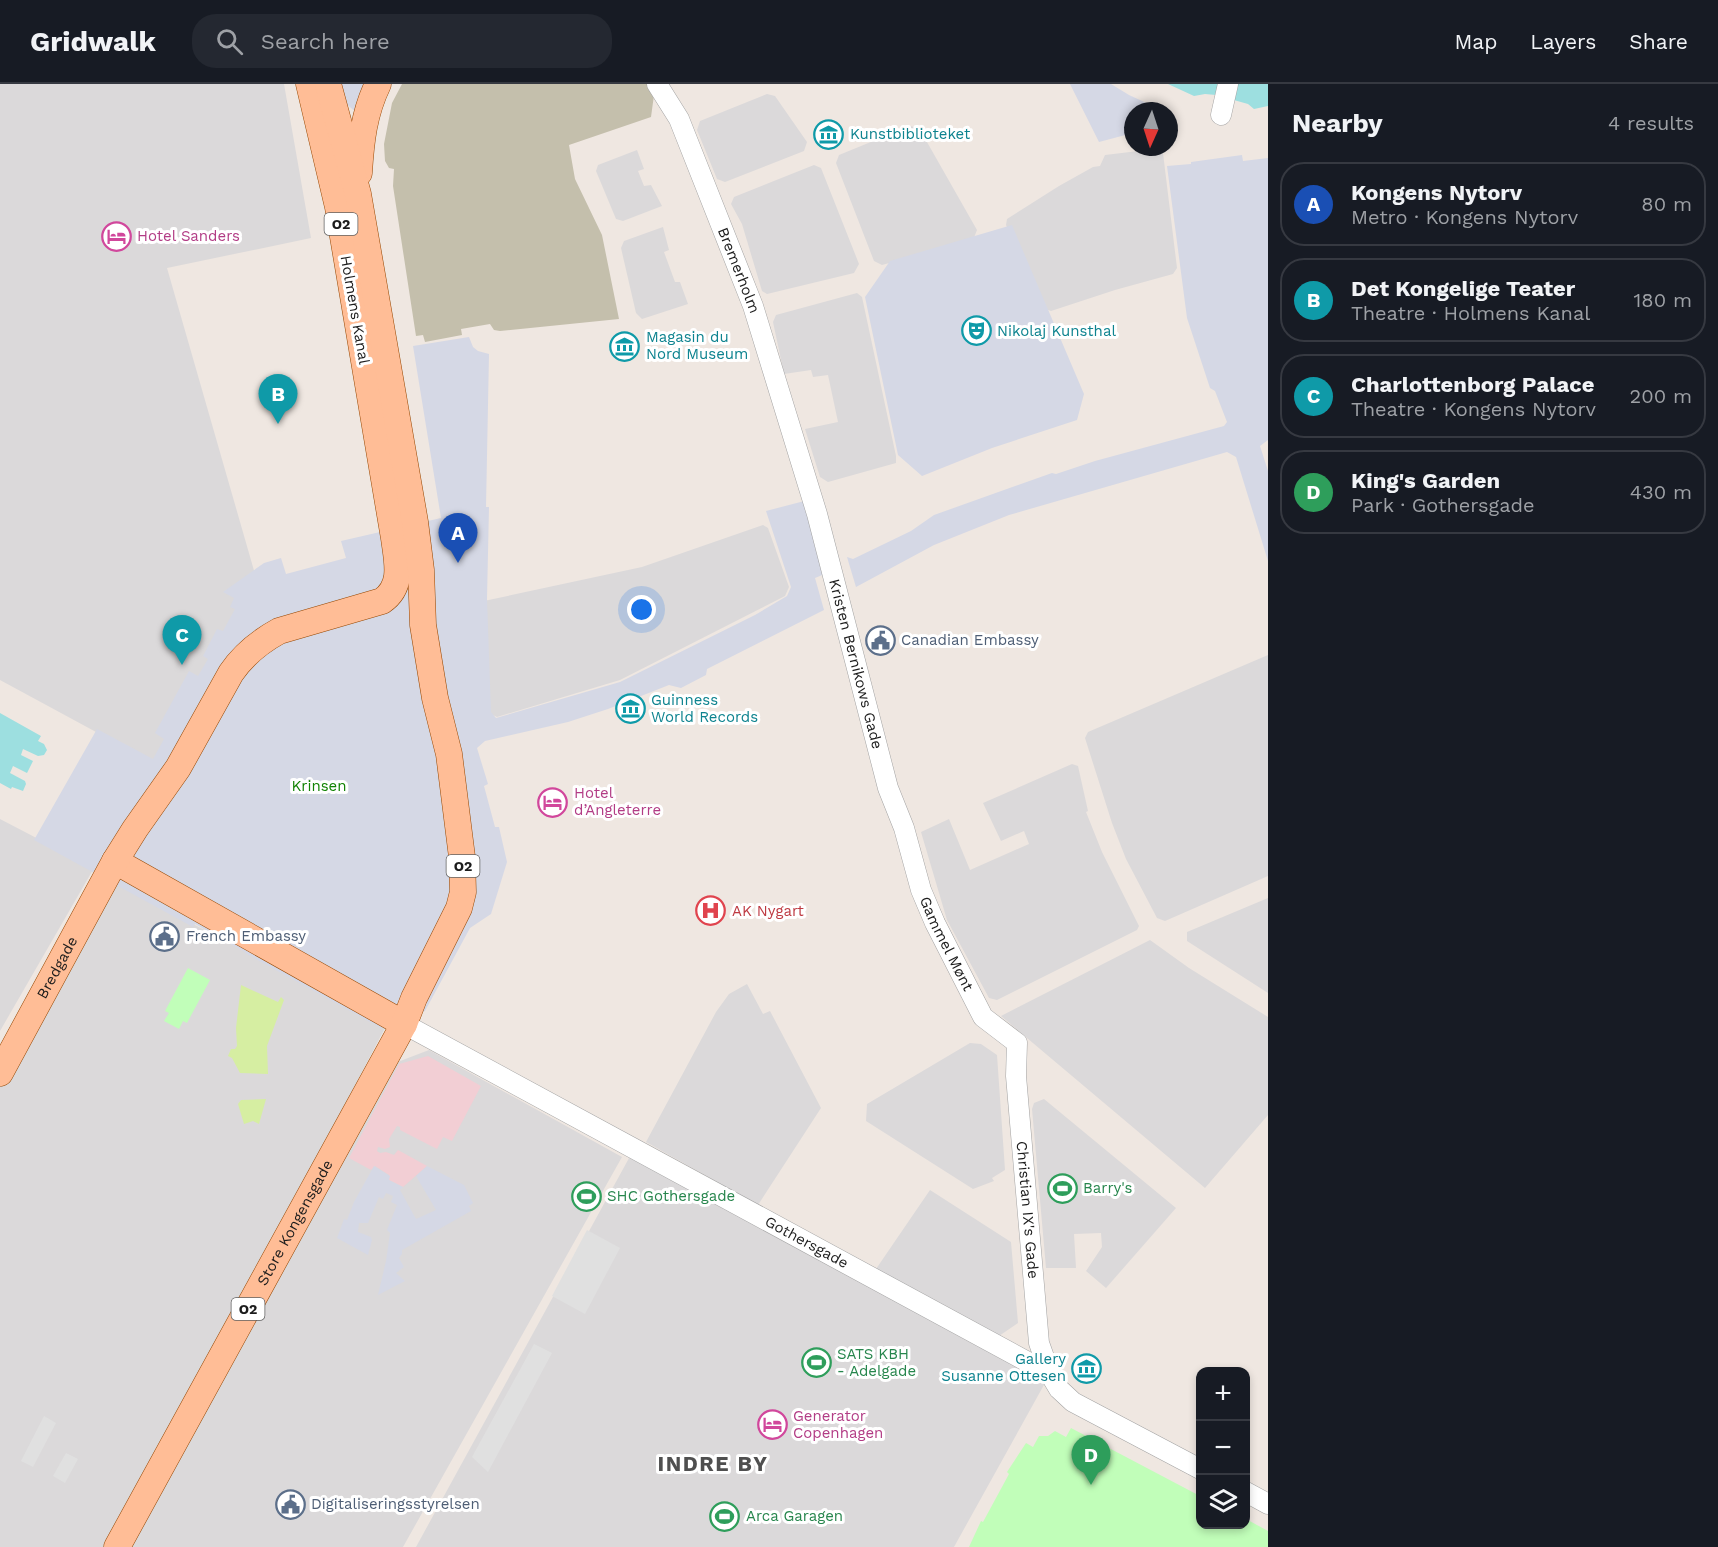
<!DOCTYPE html>
<html lang="en">
<head>
<meta charset="utf-8">
<style>
	:root { --surface:#171b24; --page:#242831; --text:#f1f3f6; --muted:#9ea1a6; --line:#363941; --accent:#8c9099 }
	body { margin:0; font-family:"Work Sans",sans-serif; background:var(--page); color:var(--text) }
	.controls { position:absolute; right:18px; bottom:18px; display:grid; overflow:hidden; border-radius:12px; box-shadow:0 3px 9px #0003 }
	.controls button { width:54px; height:54px; display:grid; place-items:center; padding:0; border:0; border-bottom:2px solid var(--line); background:var(--surface); color:var(--text); font:30px sans-serif }
	.compass { position:absolute; left:1124px; top:18px; width:54px; height:54px; border-radius:50%; background:var(--surface); box-shadow:0 3px 9px #0003; rotate:183deg }
	.you { position:absolute; left:642px; top:526px; width:21px; height:21px; margin:-15px; border:4px solid #fff; border-radius:50%; background:#1a73e8; box-shadow:0 0 0 9px #1a73e833 }
	.badge { display:grid; place-items:center; width:39px; height:39px; border-radius:50%; background:var(--accent); color:#fff; font-size:20px; font-weight:700 }
	.pin { position:absolute; translate:-50% -50px; filter:drop-shadow(0 2px 3px #0008) }
	.pin::after { content:''; position:absolute; top:32px; width:21px; height:18px; background:inherit; clip-path:polygon(0 0,100% 0,50% 100%) }
	.list { margin:0; padding:0; list-style:none }
	h2 { display:flex; justify-content:space-between; align-items:center; height:78px; margin:0; padding:0 24px; font-size:26px }
	h2 small { font-size:20px; font-weight:400; color:var(--muted) }
	.list li { display:grid; grid-template-columns:39px 1fr auto; gap:18px; align-items:center; box-sizing:border-box; height:84px; margin:0 12px 12px; padding:0 12px; border:2px solid var(--line); border-radius:24px }
	.list b { display:block; font-size:22px; white-space:nowrap }
	.list p { margin:0; font-size:20px; white-space:nowrap; color:var(--muted) }
	.list em { font-size:20px; font-style:normal; color:var(--muted) }
	.icon { flex:none; width:33px; height:33px; fill:none; stroke:currentColor; stroke-width:2; stroke-linecap:round; stroke-linejoin:round }
	.map { position:relative; flex:none; width:1268px; height:1463px; overflow:hidden }
	header { display:flex; align-items:center; gap:36px; box-sizing:border-box; height:84px; padding:0 30px; background:var(--surface); border-bottom:2px solid var(--line) }
	header strong { font-size:28px }
	nav { display:flex; gap:33px; margin-inline-start:auto; font-size:21px }
	.search { width:420px; height:54px; background:var(--page); display:flex; align-items:center; gap:15px; box-sizing:border-box; padding:0 21px; border-radius:24px; color:var(--muted); font-size:22px }
	main { display:flex }
	aside { flex:1; background:var(--surface) }
	.map>svg:first-child { display:block }
	.residential { fill:#dbd9da }
	.commercial { fill:#f2ced4 }
	.construction { fill:#c4bfac }
	.grass { fill:#d6eea2 }
	.park { fill:#c1feb9 }
	.parking { fill:#e0e0e0 }
	.plaza { fill:#d5d8e5 }
	.water { fill:#9ddfe0 }
	.lines { fill:none; stroke-linecap:round; stroke-linejoin:round }
	.minor-casing { stroke:#a3a3a3; stroke-width:21 }
	.major-casing { stroke:#954600; stroke-width:27 }
	.minor { stroke:#fff; stroke-width:20 }
	.major { stroke:#ffbd96; stroke-width:26 }
	.labels { text-anchor:middle; dominant-baseline:central; stroke-width:6; stroke-linejoin:round; paint-order:stroke }
	.shield { fill:#fff; stroke:#606060; stroke-width:1.5 }
	.shield-label { font-size:14px; font-weight:bold; fill:#1c1c1c }
	.culture-label { font-size:15px; fill:#0d838f; stroke:#fff; text-anchor:start }
	.hotel-label { font-size:15px; fill:#b23c85; stroke:#fff; text-anchor:start }
	.street-label { font-size:15px; fill:#1c1c1c; stroke:#fff }
	.service-label { font-size:15px; fill:#4e5e75; stroke:#fff; text-anchor:start }
	.park-label { font-size:15px; fill:#118203; stroke:#fff }
	.health-label { font-size:15px; fill:#be3a42; stroke:#fff; text-anchor:start }
	.leisure-label { font-size:15px; fill:#27864d; stroke:#fff; text-anchor:start }
	.district-label { font-size:21px; font-weight:bold; letter-spacing:1.5px; fill:#4f4f4f; stroke:#fff }
</style>
</head>
<body>
<header>
<strong>Gridwalk</strong>
<div class="search"><svg class="icon" aria-label="search" viewBox="0 0 24 24"><circle cx="10" cy="10" r="6"/><path d="M15 15l6 6"/></svg>Search here</div>
<nav><a>Map</a><a>Layers</a><a>Share</a></nav>
</header>
<main>
<div class="map">
<svg width="1268" height="1463" viewBox="0 0 1268 1463">
	<rect width="100%" height="100%" fill="#efe7e1"/>
	<path class="residential" d="M0 0H284L311 154 167 184 257 497 157 681 0 596Z
		M767 10 775 12 807 58 804 67 725 98 717 95 697 46 700 37Z
		M910 42 919 44 977 146 973 156 882 181 874 177 836 79 839 71Z
		M1155 65 1163 69 1177 184 1173 190 1115 206 1051 227 1043 224 1006 141 1007 135 1059 102 1093 83 1100 82 1105 71Z
		M637 66 644 85 638 87 644 102 651 101 662 122 623 137 616 135 596 87 598 81Z
		M814 81 821 84 859 180 854 189 767 210 762 207 742 140 731 120 734 113Z
		M663 143 669 166 664 168 675 198H680L688 220 642 235 636 229 621 164 624 157Z
		M857 209 862 213 896 372V379L828 398 820 393 805 345 838 338 828 291 813 293 811 286 784 290 773 238 776 231Z
		M763 441 768 444 789 503 785 512 620 596 497 633 487 628 484 517 642 483Z
		M1268 571V792L1165 837 1157 834 1126 775 1112 739 1085 654 1088 648Z
		M1072 680 1078 682 1088 727 1086 728 1102 768 1139 842 1137 846 997 916 989 914 947 836 921 748 949 735 970 786 1029 760 1024 747 1001 757 983 719Z
		M0 735 94 784 0 947Z
		M114 798 386 942 263 1177 108 1463H0V1003Z
		M1268 814V909L1187 857V848Z
		M1150 856 1189 884 1268 933V1031L1205 1104 1001 932Z
		M747 900 763 930 770 927 821 1024 758 1121 646 1058 716 928 729 910Z
		M970 959 981 960 997 971 1005 1086 992 1094 994 1097 973 1105 866 1037 867 1020Z
		M429 966 622 1073 403 1463H131L291 1173 395 979Z
		M1044 1015 1176 1124 1106 1204 1086 1187 1102 1163 1101 1149 1074 1150 1076 1184H1046L1032 1025 1034 1019Z
		M634 1065 1050 1290 954 1463H416Z
		M930 1106 1011 1158 1018 1239 999 1252 876 1185Z"/>
	<path class="commercial" d="M428 972 481 1002 452 1057 443 1053 437 1065 400 1046V1043L397 1042 389 1055 390 1063 385 1065 378 1063 377 1067 380 1069 386 1068 394 1071 398 1066 427 1082 403 1103 389 1096V1091L375 1082 371 1086 349 1074 399 980Z"/>
	<path class="construction" d="M402 0H647L654 11 651 33 569 61 575 95 602 151 619 235 500 247 494 246 490 240 461 245 462 251 425 258 423 251 416 252 393 102 394 85 389 84 385 77 384 60 392 19Z"/>
	<path class="grass" d="M241 901 278 918 281 913 284 916 267 962 268 990 240 989 232 974 228 972 231 965H235L237 962 236 944Z
		M266 1015 259 1040 253 1037 244 1040 238 1020 241 1016Z"/>
	<path class="park" d="M188 884 210 896 187 939 183 937 179 945 164 937 169 929 165 927Z
		M1071 1344 1200 1412V1440H1246V1435L1268 1447V1463H969L981 1437 983 1438 1009 1390 1007 1388 1026 1359 1033 1363 1039 1352H1048L1055 1347 1066 1353Z"/>
	<path class="parking" d="M587 1146 620 1164 585 1230 552 1212Z
		M534 1260 552 1269 488 1388 472 1373Z
		M44 1332 56 1339 33 1383 21 1377Z
		M66 1369 78 1375 65 1399 53 1392Z"/>
	<path class="plaza" d="M336 0H368L357 29 344 18Z
		M1070 0H1111L1129 11 1164 27H1133V49L1099 58Z
		M1242 71 1243 77 1268 74V356L1260 362 1268 387V477L1236 373 1227 368 1009 431 934 461 856 503 847 473 853 475 911 447 934 431 1052 389 1056 390 1095 377 1224 342 1227 338 1215 307 1210 304 1187 234 1167 82 1191 80V78Z
		M1012 141 1084 310 1077 336 992 364 922 392 898 371 865 213 890 177Z
		M469 253 473 263 478 267 489 270 486 423H489L487 515 491 628 496 634 620 598 755 531 787 512 791 503 766 427 812 415 832 487 815 494 824 526 707 585 706 591 681 604 669 601 608 625 568 638 485 657 477 664 488 700 484 702 495 743H499L507 778 491 830 470 844 425 927 381 944 245 869V868L195 840 193 843 34 756 97 645 153 675 164 655 155 649 189 587 198 592 208 575 203 572 217 545 223 547 235 525 230 523 234 514 223 508 264 479 281 474 286 490 346 474 341 457 441 434 413 262Z
		M374 1082 390 1092 389 1096 403 1103 400 1106 416 1135 436 1126 416 1092 427 1082 464 1101 473 1119 469 1122 471 1127 402 1166V1170L399 1174 404 1183 396 1189 405 1197 378 1211 386 1177 390 1149 387 1146 397 1121 391 1118 393 1112 386 1109 383 1115 379 1113 368 1139H359L358 1148 371 1153 372 1156 368 1171 337 1154 344 1135 347 1136 354 1118Z"/>
	<path class="water" d="M1168 0H1268V22L1254 25 1248 20 1216 11 1205 10 1194 12Z
		M0 629 41 652 38 657 44 660 47 666 44 671 38 672 23 665 21 671 33 677 27 689 13 682 10 689 25 697 26 700 23 707 12 703 11 705 0 699Z"/>
	<g class="lines">
		<defs>
			<g id="minor">
				<path id="s1" d="M657 0 679 35 753 222 817 430 888 704 904 744 921 806 935 839 983 933 1017 959 1016 992 1039 1259 1050 1290"/>
				<path d="M1221 31 1228 0"/>
				<path id="s2" d="M404 940 1050 1290 1059 1305 1073 1318 1200 1385"/>
				<path d="M1246 1408 1268 1420"/>
			</g>
			<g id="major">
				<path d="M359 89C361 57 364 29 378 0"/>
				<path d="M115 777 404 940"/>
				<path id="s3" d="M0 989 115 777 135 745 178 684 231 589C244 570 259 558 279 547L382 517C404 502 397 477 394 454L338 123 309 0"/>
				<path id="s4" d="M117 1463 404 940 414 914 459 824 463 808 462 773 449 670 435 614 423 541 421 486 415 438 358 110 328 0"/>
			</g>
		</defs>
		<use href="#minor" class="minor-casing"/>
		<use href="#major" class="major-casing"/>
		<use href="#minor" class="minor"/>
		<use href="#major" class="major"/>
	</g>
	<defs>
		<symbol id="museum-ring" viewBox="-11 -11 22 22"><circle r="9.5" fill="#fff" stroke="#0f9aa8" stroke-width="1.5"/><path d="M0-6L6-3V-2H-6V-3ZM-5-1h2V3h-2ZM-1-1h2V3h-2ZM3-1h2V3H3ZM-6 4H6V6H-6Z" fill="#0f9aa8"/></symbol>
		<symbol id="hotel-ring" viewBox="-11 -11 22 22"><circle r="9.5" fill="#fff" stroke="#d1479c" stroke-width="1.5"/><path d="M-6-4.5h1.5V1H6V5H4.5V3h-9V5H-6ZM-4 0a1.8 1.8 0 1 1 3.6 0ZM.5 0V-2.5h3Q6-2.5 6 0Z" fill="#d1479c"/></symbol>
		<symbol id="theatre-ring" viewBox="-11 -11 22 22"><circle r="9.5" fill="#fff" stroke="#0f9aa8" stroke-width="1.5"/><path d="M-5-5.5Q0-4 5-5.5V0Q5 5 0 6Q-5 5-5 0ZM-3.3-2.5H-1v1.5H-3.3ZM1-2.5H3.3v1.5H1ZM-2.8 1Q0 5.5 2.8 1Z" fill="#0f9aa8"/></symbol>
		<symbol id="civic-ring" viewBox="-11 -11 22 22"><circle r="9.5" fill="#fff" stroke="#5c6f8a" stroke-width="1.5"/><path d="M-.6-6.5H3V-4.5H.6V-3L4-1V1h2V6H-6V1h2V-1L-.6-3ZM-1.2 2.5V6h2.4V2.5Z" fill="#5c6f8a"/></symbol>
		<symbol id="hospital-ring" viewBox="-11 -11 22 22"><circle r="9.5" fill="#fff" stroke="#e0444e" stroke-width="1.5"/><path d="M-5-5h3v3.5h4V-5h3V5h-3V1.5h-4V5h-3Z" fill="#e0444e"/></symbol>
		<symbol id="stadium-ring" viewBox="-11 -11 22 22"><circle r="9.5" fill="#fff" stroke="#2e9e5b" stroke-width="1.5"/><path d="M0-5a6.5 5 0 1 0 0 10a6.5 5 0 1 0 0-10ZM-3.5-1.8h7v3.6h-7Z" fill="#2e9e5b"/></symbol>
	</defs>
	<g fill-rule="evenodd">
		<use href="#museum-ring" x="812" y="34" width="33" height="33"/>
		<use href="#hotel-ring" x="100" y="136" width="33" height="33"/>
		<use href="#theatre-ring" x="960" y="230" width="33" height="33"/>
		<use href="#museum-ring" x="608" y="246" width="33" height="33"/>
		<use href="#civic-ring" x="864" y="540" width="33" height="33"/>
		<use href="#museum-ring" x="614" y="608" width="33" height="33"/>
		<use href="#hotel-ring" x="536" y="702" width="33" height="33"/>
		<use href="#hospital-ring" x="694" y="810" width="33" height="33"/>
		<use href="#civic-ring" x="148" y="836" width="33" height="33"/>
		<use href="#stadium-ring" x="1046" y="1088" width="33" height="33"/>
		<use href="#stadium-ring" x="570" y="1096" width="33" height="33"/>
		<use href="#stadium-ring" x="800" y="1262" width="33" height="33"/>
		<use href="#museum-ring" x="1070" y="1268" width="33" height="33"/>
		<use href="#hotel-ring" x="756" y="1324" width="33" height="33"/>
		<use href="#civic-ring" x="274" y="1404" width="33" height="33"/>
		<use href="#stadium-ring" x="708" y="1416" width="33" height="33"/>
	</g>
	<g class="labels">
		<g class="shield">
			<rect x="324.5" y="129" width="33" height="22" rx="4.5"/>
			<rect x="446.5" y="771" width="33" height="22" rx="4.5"/>
			<rect x="231.5" y="1214" width="33" height="22" rx="4.5"/>
		</g>
		<g class="shield-label">
			<text x="341" y="140">O2</text>
			<text x="463" y="782">O2</text>
			<text x="248" y="1225">O2</text>
		</g>
		<g class="culture-label">
			<text x="850" y="50">Kunstbiblioteket</text>
			<text x="997" y="247">Nikolaj Kunsthal</text>
			<text x="646" y="253">Magasin du<tspan x="646" dy="17">Nord Museum</tspan></text>
			<text x="651" y="616">Guinness<tspan x="651" dy="17">World Records</tspan></text>
			<text x="1066" y="1275" text-anchor="end">Gallery<tspan x="1066" dy="17">Susanne Ottesen</tspan></text>
		</g>
		<g class="hotel-label">
			<text x="137" y="152">Hotel Sanders</text>
			<text x="574" y="709">Hotel<tspan x="574" dy="17">d’Angleterre</tspan></text>
			<text x="793" y="1332">Generator<tspan x="793" dy="17">Copenhagen</tspan></text>
		</g>
		<g class="street-label">
			<text stroke="none"><textPath href="#s1" startOffset="204">Bremerholm</textPath></text>
			<text transform="translate(355 226) rotate(80)">Holmens Kanal</text>
			<text stroke="none"><textPath href="#s1" startOffset="615">Kristen Bernikows Gade</textPath></text>
			<text stroke="none"><textPath href="#s1" startOffset="910">Gammel Mønt</textPath></text>
			<text stroke="none"><textPath href="#s3" startOffset="120">Bredgade</textPath></text>
			<text stroke="none"><textPath href="#s1" startOffset="1202">Christian IX's Gade</textPath></text>
			<text stroke="none"><textPath href="#s4" startOffset="370">Store Kongensgade</textPath></text>
			<text stroke="none"><textPath href="#s2" startOffset="458">Gothersgade</textPath></text>
		</g>
		<g class="service-label">
			<text x="901" y="556">Canadian Embassy</text>
			<text x="186" y="852">French Embassy</text>
			<text x="311" y="1420">Digitaliseringsstyrelsen</text>
		</g>
		<g class="park-label">
			<text x="319" y="702">Krinsen</text>
		</g>
		<g class="health-label">
			<text x="732" y="827">AK Nygart</text>
		</g>
		<g class="leisure-label">
			<text x="1083" y="1104">Barry's</text>
			<text x="607" y="1112">SHC Gothersgade</text>
			<text x="837" y="1270">SATS KBH<tspan x="837" dy="17">- Adelgade</tspan></text>
			<text x="746" y="1432">Arca Garagen</text>
		</g>
		<g class="district-label">
			<text x="713" y="1379">INDRE BY</text>
		</g>
	</g>
</svg>
<div class="controls">
<button>+</button>
<button>−</button>
<button><svg class="icon" aria-label="layers" viewBox="0 0 24 24"><path d="M12 4l9 5-9 5-9-5zM3 14l9 5 9-5"/></svg></button>
</div>
<svg class="compass" viewBox="-18 -18 36 36"><path d="M0-13l5 13h-10z" fill="#e53935"/><path d="M0 13l5-13h-10z" fill="#9ea1a6"/></svg>
<div class="you"></div>
<div class="pin badge" style="left:458px;top:479px;background:#1a4fb4">A</div>
<div class="pin badge" style="left:278px;top:340px;background:#0f9aa8">B</div>
<div class="pin badge" style="left:182px;top:581px;background:#0f9aa8">C</div>
<div class="pin badge" style="left:1091px;top:1401px;background:#2e9e5b">D</div>
</div>
<aside>
<h2>Nearby<small>4 results</small></h2>
<ul class="list">
<li><span class="badge" style="background:#1a4fb4">A</span><div><b>Kongens Nytorv</b><p>Metro · Kongens Nytorv</p></div><em>80 m</em></li>
<li><span class="badge" style="background:#0f9aa8">B</span><div><b>Det Kongelige Teater</b><p>Theatre · Holmens Kanal</p></div><em>180 m</em></li>
<li><span class="badge" style="background:#0f9aa8">C</span><div><b>Charlottenborg Palace</b><p>Theatre · Kongens Nytorv</p></div><em>200 m</em></li>
<li><span class="badge" style="background:#2e9e5b">D</span><div><b>King's Garden</b><p>Park · Gothersgade</p></div><em>430 m</em></li>
</ul>
</aside>
</main>
</body>
</html>
